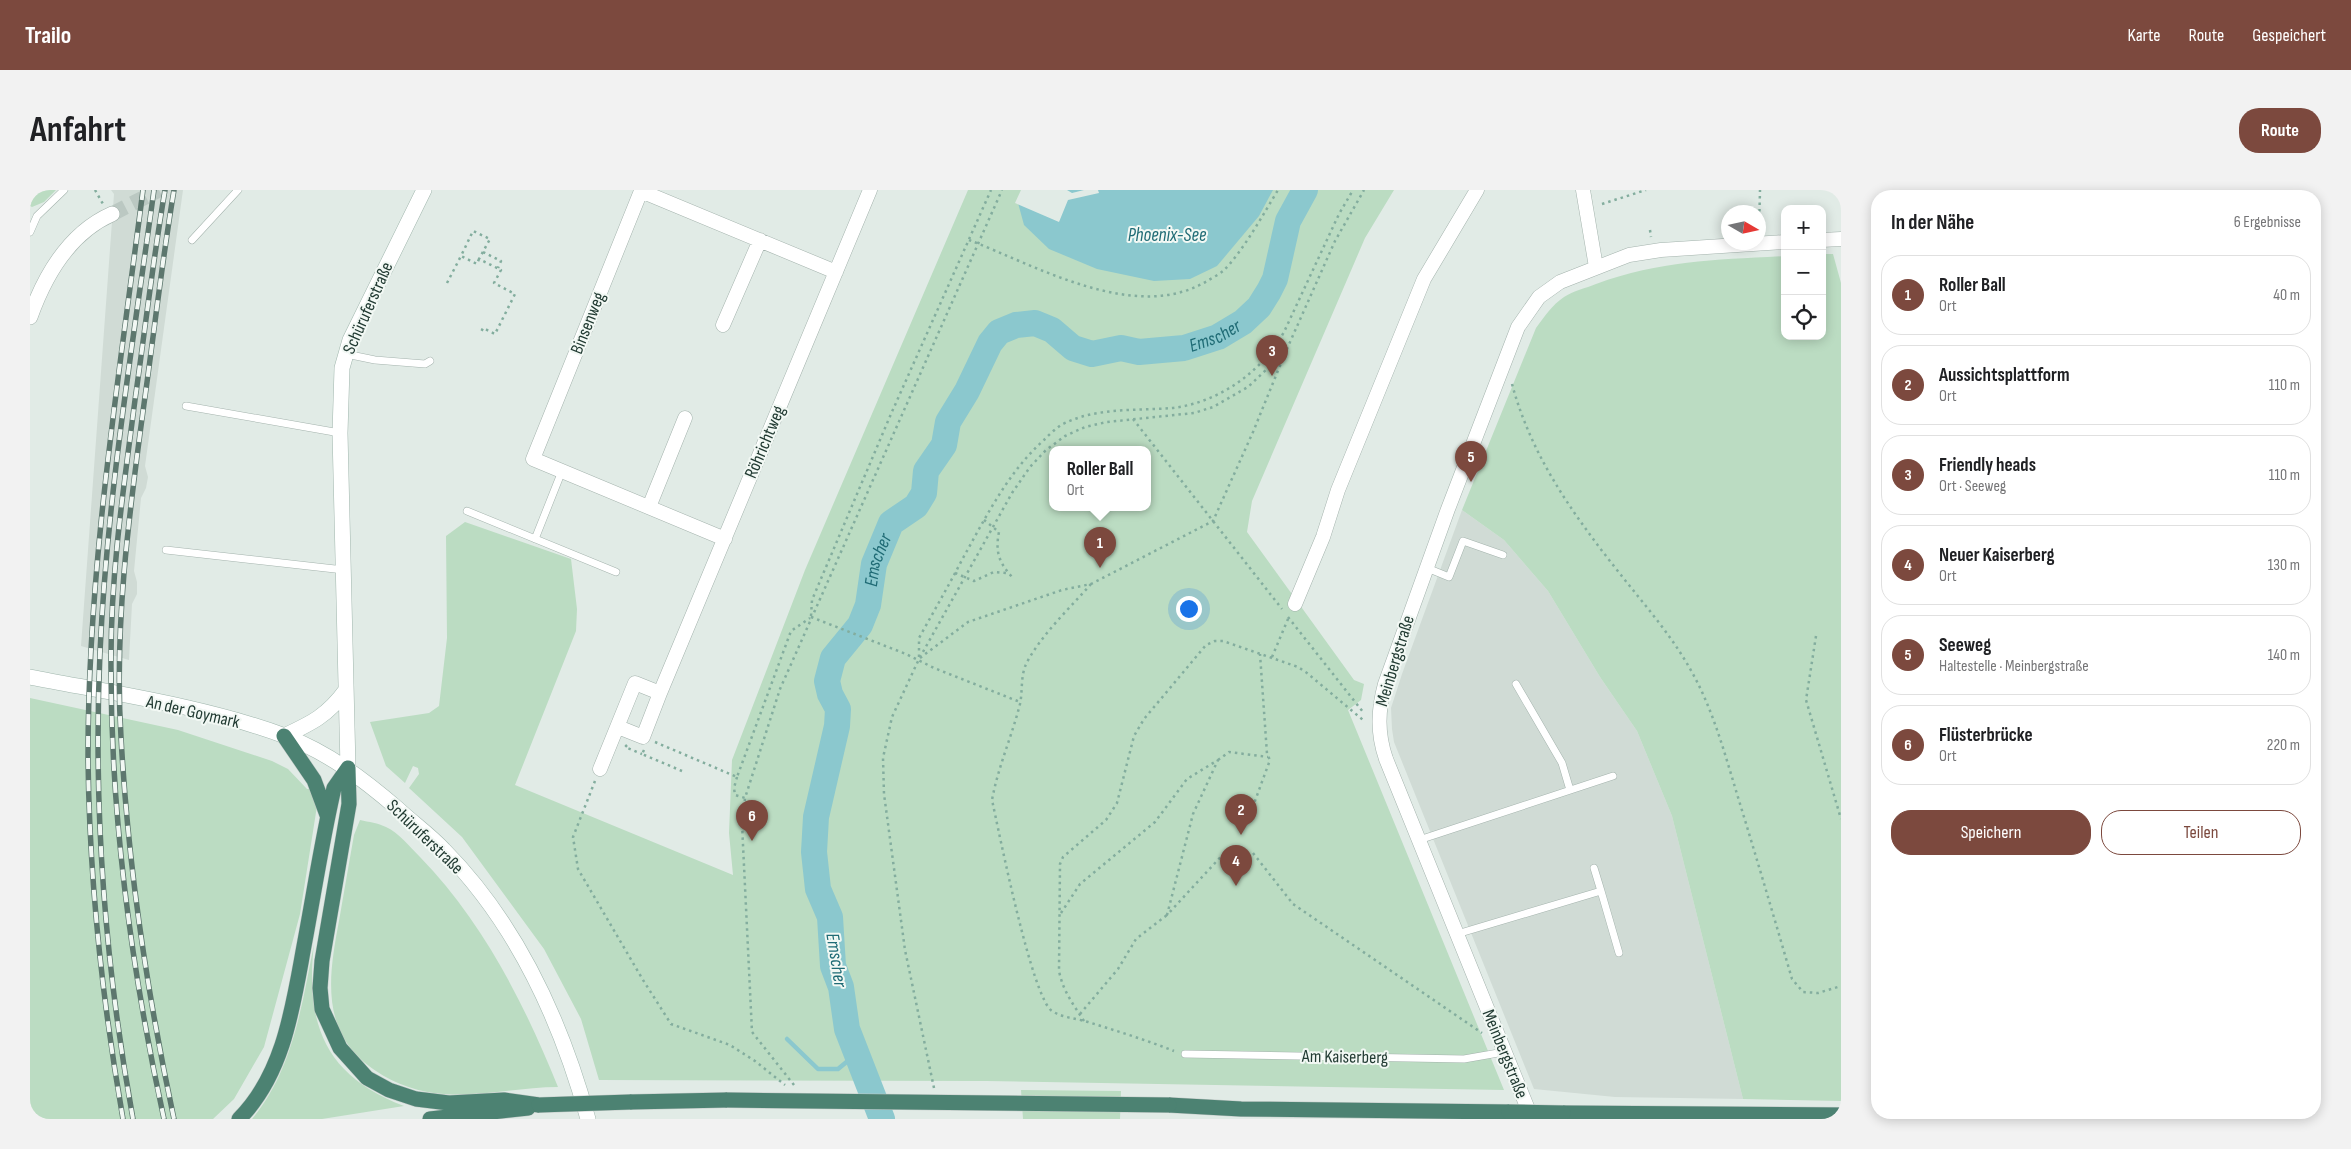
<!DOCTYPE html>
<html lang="de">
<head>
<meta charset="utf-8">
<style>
	:root { --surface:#fff; --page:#f2f2f2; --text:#202124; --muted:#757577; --line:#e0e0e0; --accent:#7c493e }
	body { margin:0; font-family:"Sofia Sans Condensed",sans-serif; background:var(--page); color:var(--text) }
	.controls { position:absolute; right:15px; top:15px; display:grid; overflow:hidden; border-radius:10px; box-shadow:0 2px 12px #0003 }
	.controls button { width:45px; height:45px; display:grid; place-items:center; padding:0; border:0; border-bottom:1px solid var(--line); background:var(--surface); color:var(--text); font:25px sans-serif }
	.compass { position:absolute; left:1691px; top:15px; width:45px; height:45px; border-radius:50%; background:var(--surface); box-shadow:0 2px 12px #0003; rotate:99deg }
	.you { position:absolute; left:1158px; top:418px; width:18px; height:18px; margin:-12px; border:4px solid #fff; border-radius:50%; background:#1a73e8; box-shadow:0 0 0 8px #1a73e833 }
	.badge { display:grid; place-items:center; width:32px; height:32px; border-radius:50%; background:var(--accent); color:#fff; font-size:16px; font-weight:700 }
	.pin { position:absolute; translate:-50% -41px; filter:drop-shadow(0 1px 2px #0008) }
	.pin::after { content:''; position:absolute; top:26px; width:18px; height:15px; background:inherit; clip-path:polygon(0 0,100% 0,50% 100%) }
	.popup { position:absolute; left:1019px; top:256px; width:102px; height:65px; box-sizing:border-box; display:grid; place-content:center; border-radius:10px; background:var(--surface); filter:drop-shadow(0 1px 4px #0005); font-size:16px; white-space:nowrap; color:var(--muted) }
	.popup b { font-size:19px; color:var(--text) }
	.popup::after { content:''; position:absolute; left:50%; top:100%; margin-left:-10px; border:10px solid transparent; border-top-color:var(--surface) }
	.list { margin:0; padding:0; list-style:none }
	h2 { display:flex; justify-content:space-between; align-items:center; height:65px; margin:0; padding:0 20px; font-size:21px }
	h2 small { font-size:16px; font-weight:400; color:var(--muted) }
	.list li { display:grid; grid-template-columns:32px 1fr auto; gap:15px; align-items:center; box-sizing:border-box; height:80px; margin:0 10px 10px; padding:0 10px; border:1px solid var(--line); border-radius:20px }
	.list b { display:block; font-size:19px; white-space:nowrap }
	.list p { margin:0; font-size:16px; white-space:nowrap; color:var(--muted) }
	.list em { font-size:16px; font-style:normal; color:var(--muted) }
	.actions { display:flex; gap:10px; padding:15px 20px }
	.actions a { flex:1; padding:11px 0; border:1px solid var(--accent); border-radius:20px; text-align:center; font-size:18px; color:var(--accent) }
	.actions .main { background:var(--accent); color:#fff }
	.icon { flex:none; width:28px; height:28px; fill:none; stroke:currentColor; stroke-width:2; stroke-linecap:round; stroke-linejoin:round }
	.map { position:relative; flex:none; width:1811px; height:929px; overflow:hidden; border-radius:20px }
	header { display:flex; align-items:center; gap:30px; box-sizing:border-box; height:70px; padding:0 25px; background:var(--accent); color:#fff }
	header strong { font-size:24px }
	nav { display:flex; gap:28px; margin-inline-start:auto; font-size:18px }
	.intro { display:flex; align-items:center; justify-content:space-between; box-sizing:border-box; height:120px; padding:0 30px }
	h1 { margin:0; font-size:35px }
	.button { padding:12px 22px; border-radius:20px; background:var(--accent); color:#fff; font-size:18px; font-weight:700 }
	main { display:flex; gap:30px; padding:0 30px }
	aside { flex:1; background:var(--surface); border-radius:20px; box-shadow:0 2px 12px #0003 }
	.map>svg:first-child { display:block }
	.built { fill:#d0dbd5 }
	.green { fill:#bbdcc2; fill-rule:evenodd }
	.water { fill:#8bc8ce }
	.pier { fill:#e1ebe6 }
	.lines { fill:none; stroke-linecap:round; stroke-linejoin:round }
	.stream { stroke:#8bc8ce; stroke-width:4.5 }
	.river { stroke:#8bc8ce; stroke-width:26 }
	.tertiary-tunnel { stroke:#bbc8c2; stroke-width:15; stroke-dasharray:15 8; stroke-linecap:butt }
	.service-casing { stroke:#a4b3ad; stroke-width:8 }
	.minor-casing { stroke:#a4b3ad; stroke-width:15 }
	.tertiary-casing { stroke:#a4b3ad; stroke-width:16 }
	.secondary-casing { stroke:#a0b6ad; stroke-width:16 }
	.trunk-casing { stroke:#c1c8c6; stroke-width:16 }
	.path { stroke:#83ad9e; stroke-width:2.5; stroke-dasharray:2.5 4; stroke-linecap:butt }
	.service { stroke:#fff; stroke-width:7 }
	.minor { stroke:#fff; stroke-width:14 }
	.tertiary { stroke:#fff; stroke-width:15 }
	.secondary { stroke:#fff; stroke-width:15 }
	.trunk { stroke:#4c8272; stroke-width:15 }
	.rail-casing { stroke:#5d776e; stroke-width:5.5 }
	.rail { stroke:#f2f8f4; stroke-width:4; stroke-dasharray:11; stroke-linecap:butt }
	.trunk-bridge-casing { stroke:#c1c8c6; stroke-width:16; stroke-linecap:butt }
	.trunk-bridge { stroke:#4c8272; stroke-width:15 }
	.labels { text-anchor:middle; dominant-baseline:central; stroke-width:4; stroke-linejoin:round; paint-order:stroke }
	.street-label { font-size:18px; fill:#223b33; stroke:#f2f8f4 }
	.water-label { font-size:19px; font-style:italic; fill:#1f6b75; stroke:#f2f8f4 }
</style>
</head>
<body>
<header>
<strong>Trailo</strong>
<nav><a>Karte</a><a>Route</a><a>Gespeichert</a></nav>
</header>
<div class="intro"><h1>Anfahrt</h1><a class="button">Route</a></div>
<main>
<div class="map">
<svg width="1811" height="929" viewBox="0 0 1811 929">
	<rect width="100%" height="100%" fill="#e1ebe6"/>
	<path class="built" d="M81 0H153L115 276 118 287 116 298 111 308 104 381 107 392V404L102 414 99 470 51 456 84 4Z
		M1432 320 1474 350 1518 401 1570 487 1607 541 1642 626 1713 909 1585 907 1504 899 1364 552 1362 539 1361 518 1372 484Z"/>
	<path class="green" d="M0 0H26L14 12 2 17 0 16Z
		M938 0H1364L1335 48 1222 311 1217 342 1324 490 1334 494 1331 510 1318 520 1474 900 956 891 569 890 551 829 514 759 432 647 379 598 389 584 388 578 383 576 375 593 356 576 340 532 399 523 409 516 417 448 416 346 435 332 541 369 547 419 546 441 485 595 703 685 699 643 702 570 775 380ZM1022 259H1118V317H1022Z
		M1792 64H1803L1811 93V911L1713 909 1642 626 1607 541 1570 487 1518 401 1474 350 1432 320 1506 138C1515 126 1522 115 1534 107 1543 101 1556 98 1566 94 1632 70 1686 70 1755 66V146H1792Z
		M0 508 148 540 242 571 258 579 277 599H281L287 616 270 724 234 857 204 909 183 929H0Z
		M330 630C339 632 348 633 356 637 369 643 380 657 390 667 453 732 494 813 528 897 490 897 452 907 414 904 391 903 365 894 346 881 290 844 298 789 309 731 314 702 319 673 324 645Z
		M284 754C275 834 295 886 374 916L292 929H222C263 880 272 814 284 754Z
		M991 900 1091 901 1090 929H993Z"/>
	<path class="water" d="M993 0H1243L1229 26 1187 76 1160 89 1124 91 1067 79 1019 59 994 35 988 13Z"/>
	<path class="pier" d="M991 0H1037L1042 3 1054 0H1068L1069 3 1038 10 1029 32 985 13Z"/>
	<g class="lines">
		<path class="stream" d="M757 849 788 879H808L825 865"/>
		<path class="river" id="s1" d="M852 929 817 839 811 797 803 776 800 727 788 699 784 662 786 627 807 536 808 519 800 504 797 491 803 468 830 435 838 415 844 374 861 333 886 316 894 303 896 281 914 255 918 232 937 201 960 153 969 142 986 135 1005 133 1022 140 1043 158 1062 164 1091 158 1109 162 1154 158 1188 147 1213 132 1229 117 1239 101 1245 89 1258 31 1275 0"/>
		<path class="tertiary-tunnel" d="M82 24 129 0"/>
		<defs>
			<path id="service" d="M0 42 7 26 34 0
				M162 50 208 0
				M316 164 345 170 395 174 400 171
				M156 216 310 243
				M437 321 586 382
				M505 349 532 281
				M136 360 314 380
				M1397 378 1419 387 1433 351 1473 365
				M1486 494 1532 573 1540 600
				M1389 650 1583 586
				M1564 678 1571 701
				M1427 744 1571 701 1589 763
				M1155 864 1434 869 1474 862"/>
			<path id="minor" d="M1553 0 1566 77
				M1792 50 1811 49
				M693 135 730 50
				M619 317 655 228
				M695 349 503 269 611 1 806 82
				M1265 414 1293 347 1308 300 1394 89 1447 0
				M630 503 840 0
				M570 579 605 493 630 503 613 547 588 537
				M1502 929 1356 569C1347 543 1348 520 1355 494L1418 319 1488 137 1509 107 1530 92 1599 65 1631 60 1755 52"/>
			<path id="tertiary" d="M0 127C15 85 39 43 82 24"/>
			<path id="secondary" d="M0 487C82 503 178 517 255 546 299 563 333 589 368 619 383 633 400 645 414 660 486 733 531 831 558 929
				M254 546C282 533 298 525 316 500
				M318 578 310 243 312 178 320 150 394 0"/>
			<path id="trunk" d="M254 546 284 590 297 625
				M318 578 319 614 292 771 290 798 292 819 310 858 337 888 359 900 386 909 419 913 474 910 509 915
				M600 912 697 910
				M1139 915 1211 919 1479 922
				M1533 923 1811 925
				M209 929C254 884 263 816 274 756 284 703 292 650 304 598L318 578
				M400 929 498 918"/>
		</defs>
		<use href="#service" class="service-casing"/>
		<use href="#minor" class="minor-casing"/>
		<use href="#tertiary" class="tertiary-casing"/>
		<use href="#secondary" class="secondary-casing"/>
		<use href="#trunk" class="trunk-casing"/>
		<path class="path" d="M65 0 73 14
			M1572 14 1616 0
			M1693 33 1694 42
			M1620 40 1621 47
			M1729 41 1730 0
			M939 50C1007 76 1106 134 1177 91 1182 88 1188 85 1193 81 1212 63 1234 23 1248 0
			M453 62 471 71 468 78
			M449 69 447 74 431 66 443 41 460 49 449 69 471 80 464 93 485 104 465 144 453 138 451 142
			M417 93 431 66
			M1482 194C1501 265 1542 323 1587 380 1612 412 1639 442 1659 477 1682 516 1694 561 1707 604 1726 666 1744 727 1762 789L1773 802 1788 803 1811 796
			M1103 229 1252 419
			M954 330 969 342C965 362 969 373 983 388
			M925 383 944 391 964 382 977 383
			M1061 394C1039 419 1013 443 997 472 990 486 993 500 990 514 982 546 968 577 962 610 969 642 1002 808 1022 821 1033 828 1045 828 1058 832 1087 841 1116 850 1144 861
			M781 426 782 410 861 224 961 0
			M781 427 876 464 904 478 990 512
			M1258 427 1333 522
			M1786 446 1776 510 1811 629
			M889 467V448C904 421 919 395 933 368 956 327 978 282 1014 250 1019 245 1025 239 1031 235 1065 217 1105 221 1142 218 1188 213 1232 182 1254 142L1309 24 1323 0
			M1242 467 1258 429
			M890 468 938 432 1032 400 1061 394 1183 331 1223 242 1256 161 1247 156
			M625 552 707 587 761 441 780 428
			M597 555 595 557 612 564
			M614 560 612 564 652 581
			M1188 570 1199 562 1238 567
			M707 587 704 598 705 605 715 608
			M565 591 543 647 548 679 613 790 641 834 700 855 725 871 755 895
			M1218 630 1240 570 1237 564 1230 464
			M1223 663 1263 714 1452 843
			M1031 723 1050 694 1125 632 1157 589 1188 570 1163 624 1137 725 1197 660
			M1050 824 1088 779 1106 749 1137 725
			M1054 831C1043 814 1033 801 1029 781L1030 674 1033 667 1076 630 1087 613 1104 546 1114 529 1176 455 1185 451H1193L1268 477 1277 483 1333 530
			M764 895 722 842 712 634 715 608 750 499 972 0
			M904 898 875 760 854 604 853 568 862 527 889 469 982 303 1000 277 1016 260 1035 246 1055 237 1077 232 1164 223 1183 217 1218 197 1256 161 1305 51 1334 0"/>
		<use href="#service" class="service"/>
		<use href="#minor" class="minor"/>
		<use href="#tertiary" class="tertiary"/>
		<use href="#secondary" class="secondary"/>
		<use href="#trunk" class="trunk"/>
		<defs>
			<path id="rail" d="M93 929C72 809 59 687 58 565 58 376 89 187 113 0
				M103 929C75 775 63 618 70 462 77 307 103 153 124 0
				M134 929C101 778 80 622 81 467 81 381 94 295 105 210 115 140 123 70 135 0
				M144 929C117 803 98 676 91 547 84 436 99 324 114 214 124 143 132 71 144 0"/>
		</defs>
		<use href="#rail" class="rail-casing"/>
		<use href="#rail" class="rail"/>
		<defs>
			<path id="trunk-bridge" d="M697 910 1139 915
				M509 915 600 912
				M1479 922 1533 923"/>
		</defs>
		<use href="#trunk-bridge" class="trunk-bridge-casing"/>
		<use href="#trunk-bridge" class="trunk-bridge"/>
	</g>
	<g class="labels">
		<g class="street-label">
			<text transform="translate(338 118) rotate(-66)">Schüruferstraße</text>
			<text transform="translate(558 133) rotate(-68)">Binsenweg</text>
			<text transform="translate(735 252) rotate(-67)">Röhrichtweg</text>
			<text transform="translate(1365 471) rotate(-73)">Meinbergstraße</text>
			<text transform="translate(163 522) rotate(13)">An der Goymark</text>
			<text transform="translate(395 647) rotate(44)">Schüruferstraße</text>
			<text transform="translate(1475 864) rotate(68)">Meinbergstraße</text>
			<text transform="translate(1315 867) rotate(1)">Am Kaiserberg</text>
		</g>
		<g class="water-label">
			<text x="1137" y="45">Phoenix-See</text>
			<text stroke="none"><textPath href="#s1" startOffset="1084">Emscher</textPath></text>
			<text stroke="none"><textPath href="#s1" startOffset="588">Emscher</textPath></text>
			<text transform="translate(806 770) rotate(81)">Emscher</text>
		</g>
	</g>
</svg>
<div class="controls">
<button>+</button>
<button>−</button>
<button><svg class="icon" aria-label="locate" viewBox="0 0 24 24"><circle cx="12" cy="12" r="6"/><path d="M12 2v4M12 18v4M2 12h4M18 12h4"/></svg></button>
</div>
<svg class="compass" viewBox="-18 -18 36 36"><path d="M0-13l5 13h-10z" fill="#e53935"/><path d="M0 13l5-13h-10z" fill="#757577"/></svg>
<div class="you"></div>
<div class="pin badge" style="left:1070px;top:378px">1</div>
<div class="popup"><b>Roller Ball</b>Ort</div>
<div class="pin badge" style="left:1211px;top:645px">2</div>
<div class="pin badge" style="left:1242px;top:186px">3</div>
<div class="pin badge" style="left:1206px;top:696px">4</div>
<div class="pin badge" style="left:1441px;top:292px">5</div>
<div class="pin badge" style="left:722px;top:651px">6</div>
</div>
<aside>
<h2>In der Nähe<small>6 Ergebnisse</small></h2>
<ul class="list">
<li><span class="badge">1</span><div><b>Roller Ball</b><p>Ort</p></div><em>40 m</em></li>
<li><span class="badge">2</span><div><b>Aussichtsplattform</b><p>Ort</p></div><em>110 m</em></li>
<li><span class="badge">3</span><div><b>Friendly heads</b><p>Ort · Seeweg</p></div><em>110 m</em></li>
<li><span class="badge">4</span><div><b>Neuer Kaiserberg</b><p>Ort</p></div><em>130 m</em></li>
<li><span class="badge">5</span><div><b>Seeweg</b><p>Haltestelle · Meinbergstraße</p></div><em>140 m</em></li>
<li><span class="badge">6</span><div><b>Flüsterbrücke</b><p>Ort</p></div><em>220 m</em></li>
</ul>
<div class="actions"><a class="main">Speichern</a><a>Teilen</a></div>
</aside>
</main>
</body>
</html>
